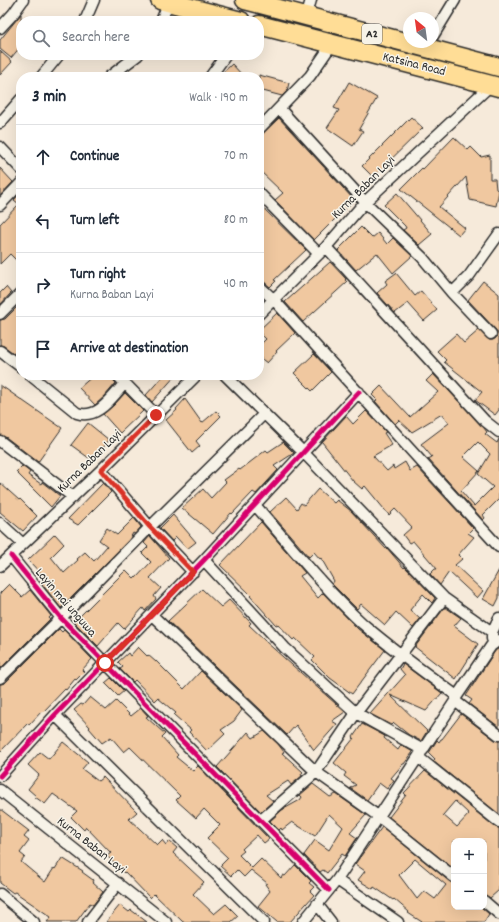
<!DOCTYPE html>
<html lang="en">
<head>
<meta charset="utf-8">
<style>
	:root { --surface:#fff; --page:#f2f2f3; --text:#1f2937; --muted:#747a83; --line:#e0e1e3 }
	body { margin:0; font-family:Dekko,sans-serif; background:var(--page); color:var(--text) }
	.controls { position:absolute; right:12px; bottom:12px; display:grid; overflow:hidden; border-radius:8px; box-shadow:0 4px 16px #0002 }
	.controls button { width:36px; height:36px; display:grid; place-items:center; padding:0; border:0; border-bottom:1px solid var(--line); background:var(--surface); color:var(--text); font:20px sans-serif }
	.compass { position:absolute; left:403px; top:12px; width:36px; height:36px; border-radius:50%; background:var(--surface); box-shadow:0 4px 16px #0002; rotate:331deg }
	.stop { position:absolute; width:12px; height:12px; margin:-9px; border:3px solid #d93025; border-radius:50%; background:#fff }
	.stop.end { background:#d93025; border-color:#fff; box-shadow:0 1px 4px #0008 }
	.list { margin:0; padding:0; list-style:none }
	h2 { display:flex; justify-content:space-between; align-items:center; height:52px; margin:0; padding:0 16px; font-size:17px }
	h2 small { font-size:13px; font-weight:400; color:var(--muted) }
	.list li { display:grid; grid-template-columns:26px 1fr auto; gap:12px; align-items:center; box-sizing:border-box; height:64px; padding:0 16px; border-top:1px solid var(--line) }
	.list b { display:block; font-size:15px; white-space:nowrap }
	.list p { margin:0; font-size:13px; white-space:nowrap; color:var(--muted) }
	.list em { font-size:13px; font-style:normal; color:var(--muted) }
	.icon { flex:none; width:22px; height:22px; fill:none; stroke:currentColor; stroke-width:2; stroke-linecap:round; stroke-linejoin:round }
	.map { position:relative; flex:none; width:499px; height:922px; overflow:hidden }
	.search { position:absolute; background:var(--surface); box-shadow:0 4px 16px #0002; left:16px; top:16px; width:248px; height:44px; display:flex; align-items:center; gap:10px; box-sizing:border-box; padding:0 14px; border-radius:16px; color:var(--muted); font-size:15px }
	.panel { position:absolute; background:var(--surface); box-shadow:0 4px 16px #0002; left:16px; top:72px; width:248px; height:308px; border-radius:16px }
	.map>svg:first-child { display:block }
	.building { fill:#f0c8a0; stroke:#2b2b2b; fill-rule:evenodd }
	.lines { fill:none; stroke-linecap:round; stroke-linejoin:round }
	.street-casing { stroke:#2b2b2b; stroke-width:13 }
	.highway-casing { stroke:#2b2b2b; stroke-width:21 }
	.street { stroke:#f7f3e8; stroke-width:10 }
	.highway { stroke:#ffdd96; stroke-width:18 }
	.cycleway-casing { stroke:#f7f3e8; stroke-width:8 }
	.cycleway { stroke:#d6006c; stroke-width:5 }
	.route { stroke:#d93025; stroke-width:5 }
	.labels { text-anchor:middle; dominant-baseline:central; stroke-width:3; stroke-linejoin:round; paint-order:stroke }
	.shield { fill:#f7f3e8; stroke:#686764; stroke-width:1 }
	.shield-label { font-size:12px; font-weight:bold; fill:#2b2b2b }
	.street-label { font-size:13px; fill:#2b2b2b; stroke:#f7f3e8 }
</style>
</head>
<body>
<div class="map">
<svg width="499" height="922" viewBox="0 0 499 922">
	<rect width="100%" height="100%" fill="#f6eada"/>
	<filter id="ink" filterUnits="userSpaceOnUse"><feTurbulence type="fractalNoise" baseFrequency=".025" numOctaves="2"/><feDisplacementMap in="SourceGraphic" scale="8" xChannelSelector="R" yChannelSelector="G"/><feConvolveMatrix kernelMatrix="1 2 1 2 8 2 1 2 1" color-interpolation-filters="sRGB"/></filter>
	<g filter="url(#ink)">
		<path class="building" d="M21 14V46L11 58 0 49V40Z
			M0 51 12 62 0 75Z
			M232 64 244 77H218Z
			M259 75 289 83 287 91 282 96 259 90Z
			M349 82 377 98 359 129 363 131 353 146 327 128 339 110 334 108Z
			M411 117 423 128 373 177 362 166Z
			M279 118 354 200 314 240 275 200 283 193 259 170V137Z
			M454 137 468 150 471 147 481 157 490 155V179H495L496 189 499 191 496 206 470 200 466 177 439 207 465 228 459 235 401 189 422 168 423 169Z
			M0 168 13 182 0 196Z
			M21 192V265L10 254 0 264V224L19 204 14 200Z
			M397 193 432 234 419 245 403 230 406 228 405 226 384 205Z
			M259 204 306 250 274 280 276 281 270 287 263 281 259 280Z
			M361 227 372 238 378 233 387 244 393 238 412 256 393 273 377 253 356 270 338 250Z
			M330 262 346 279 345 280 347 282 303 322 285 302Z
			M396 273 415 296 421 291 437 310 424 321 408 303 395 313 377 293 387 284 385 281Z
			M483 281 499 294V410L495 415 475 400 482 392 444 362 446 360 437 351 456 334 464 343 479 330 489 340H493L496 338 497 333 496 330 468 300Z
			M6 287 11 293 0 305V293Z
			M21 303V359L4 346 0 345V320L5 319Z
			M277 313 295 333 276 351 277 352 267 363 259 357V346L266 339 259 332V330Z
			M314 354 331 372 312 391 294 373Z
			M433 374 484 428 487 432 485 434 497 443 499 439V499L483 515 485 518 483 520 428 459 432 457 421 444 449 423 442 414 412 432 399 420 395 424 375 401 377 400 372 395 381 386 410 417 438 392 426 381ZM478 442 490 454 478 474 493 487 474 506 461 491 479 471 463 457Z
			M94 375H111L112 379 116 383 105 396 95 405 79 388Z
			M164 375H176L152 402 146 395Z
			M0 385 62 428 38 462 7 438 0 435Z
			M125 393 143 411 120 433 103 414 114 405Z
			M185 399 202 423 216 411 221 416 196 441 200 446 192 453 166 420 177 410 176 409Z
			M366 411 386 432 384 433 392 445 373 456 387 471 393 466 394 469 405 462 410 471 417 467 473 528 468 533 474 537 458 555 462 559 455 565 483 591 477 598 449 572 440 585 430 574 435 569H437L413 541 409 543 403 535 412 527 395 509 389 515 365 486 362 489 353 481 322 442 346 416 353 424Z
			M88 423 109 440 93 461 71 445Z
			M283 442 294 453 274 466 278 470 256 494 253 492 232 514 231 513 213 534 182 508 203 489 211 498 226 482 224 480 239 469 240 470 266 450 268 452Z
			M22 466 30 472 28 475 41 484 42 482 60 496 51 507 16 472Z
			M0 483 19 500 20 499 37 516 23 531 0 512Z
			M103 483 111 492 78 525 68 519Z
			M318 489 334 503 337 500 351 511 386 549 387 548 404 568 405 567 435 598 432 603 423 594 410 610 420 619 413 628 396 612 385 625 361 604 357 609 332 584 334 581 321 558 320 559 314 552 309 557 270 512 286 497 297 509 301 503 304 505Z
			M173 515 196 542 187 549 176 537 172 541 160 528Z
			M134 518 141 527 135 534 133 533 129 540 61 608 41 583 46 579 28 560 55 534 64 544 51 557 64 573 78 560 77 559 85 552 94 561 107 546 99 540 107 528 117 535Z
			M261 522 305 573 300 576 318 598 323 593 358 629 385 650 352 694 330 678 312 660 315 657 295 638 293 640 278 624 276 625 250 596 251 595 220 565Z
			M150 536 169 558 150 578 161 588 154 596 156 599 145 611 143 608 124 629 118 623 98 646 74 622 126 570 134 578 135 577 136 578 151 562 142 553 148 547 144 543Z
			M499 570V598L495 606 483 599Z
			M9 584 22 597 30 590 51 616 49 618 50 619 0 669V593Z
			M202 589 221 607 229 600 251 623 249 625 265 640V641L345 712 332 721 337 724 314 750 296 725 287 735 168 621Z
			M445 607 461 618 454 626 478 644 456 679 415 647Z
			M59 629 62 632 64 630 92 659 82 670 84 672 76 680 75 679 66 690 65 689 43 712 42 711 29 725 28 723 0 752V684L5 683Z
			M138 647 147 656 148 655 156 662V661L184 689 201 671 242 710 234 721 221 730 225 734 207 751 189 732 191 730 174 715 176 713 158 698 155 701 135 680 133 682 120 669 123 667 118 662 128 653 130 656Z
			M499 648V727L469 704 472 700 466 696 495 651Z
			M403 664 442 693 426 711 390 695 427 731 421 741 409 735 394 723 392 725 370 714 405 675 400 669Z
			M111 678 124 691 118 696 105 683Z
			M90 697 106 710 116 701 131 716 141 708 148 716 146 717 165 734 162 737 178 755 176 757 193 771 198 766 269 839 264 843 257 835 242 849 244 851 239 855 252 868 261 859 281 878 283 875 285 876 295 865 311 881 309 883 314 887 310 891 314 895 290 922H277L258 906 270 891 265 884 267 883 251 870 244 877 237 870 231 876 220 866 228 858 207 838 220 825 204 809 196 818 176 800 180 796 130 747 124 752 111 737 102 743 89 728 90 727 74 710 81 704 83 705Z
			M461 714 495 740 499 741V814L433 761 435 759 429 753 437 740 439 742 441 739H442Z
			M362 724 385 736 384 738 398 750 401 745 413 752 404 764H403L391 778 394 780 387 789 379 783 367 800 350 788 356 785 344 776 346 773 334 763 354 738 353 737Z
			M264 731 278 744 284 752 282 753 303 772 301 774 302 776 291 785 288 781 266 795 273 801 261 812 217 767 248 732 253 738Z
			M63 742 88 762 82 769 98 781 103 777 137 812 129 819 140 829 157 845 162 840 166 845 169 841 177 848 173 853 204 882 193 894 214 914 226 904 238 916 231 922H183L154 894 150 898 125 872 124 873 107 856 111 853 86 827 84 830 71 817 77 811 53 794 45 804 35 797 36 796 28 789 39 775 28 765 40 752 49 759Z
			M425 771 495 827 499 828V890L490 898 484 895V841H454V869L389 817 406 795 404 793ZM455 801 469 814 457 827 443 815Z
			M313 784 330 797 336 794 366 815 350 833 357 838 345 856 342 854 327 873 323 870 320 872 304 855 315 840 329 850 343 827 329 814 315 836 292 822 282 830 281 828 279 830 270 821 282 810 300 800 302 797 300 795Z
			M0 809 29 831 24 837 29 841 20 853 25 857 21 862 45 882 54 868 55 869 62 858 83 871 82 872 93 880 92 882 103 892 93 905 90 903 76 922H47L51 917 15 892 13 893 0 883Z
			M382 827 450 882 454 883V907H481L489 914 484 922H422L408 913 409 912 394 899 393 900 374 887 373 889 358 880 365 871 355 864ZM415 859 446 885 435 899 424 891 417 899 399 875Z
			M120 905 129 912 131 910 147 922H106Z"/>
		<g class="lines">
			<defs>
				<path id="street" d="M306 17 311 0
					M85 21 94 0
					M161 21 169 2
					M0 28 13 14 23 0
					M433 36 455 0
					M41 77 59 55
					M109 77 138 55
					M210 77 226 55
					M280 109 365 202 422 257 452 293 491 334
					M0 123 21 99
					M259 129 310 76 332 44
					M0 147 21 169
					M259 193 319 254
					M0 205 21 183
					M326 247 485 421 499 432
					M259 286 274 300 499 547
					M452 293 469 276 499 234
					M0 314 21 293
					M259 314 326 247 365 202 491 85
					M0 351 21 367
					M30 375 77 413C98 420 112 397 125 383
					M117 375 156 415
					M225 375 303 452 444 598 492 632
					M0 441 73 497
					M101 470 150 527 193 572
					M255 505C290 545 324 588 363 624 393 650 425 673 457 696
					M0 523 23 544
					M11 556 61 618 329 890
					M204 560 285 648 356 713 423 750
					M0 566 101 470 197 375
					M152 615 316 772 378 816 454 877
					M492 639V632L499 618
					M0 678 61 618 150 527 264 414
					M455 701 499 735
					M55 715 264 922
					M418 757 499 822
					M0 776 55 715 204 560 359 392
					M0 790 166 922
					M260 821 316 772 356 713 444 598
					M337 880 398 922
					M0 894 34 922
					M484 901 499 914
					M317 904 331 922
					M88 922 118 883
					M303 922 337 880 455 701 457 696 491 646 499 640"/>
				<path id="highway" d="M160 0 241 21
					M245 0 499 67
					M259 25 499 87"/>
			</defs>
			<use href="#street" class="street-casing"/>
			<use href="#highway" class="highway-casing"/>
			<use href="#street" class="street"/>
			<use href="#highway" class="highway"/>
			<defs>
				<path id="cycleway" d="M11 556 61 618 329 890
					M0 776 55 715 204 560 359 392"/>
			</defs>
			<use href="#cycleway" class="cycleway-casing"/>
			<use href="#cycleway" class="cycleway"/>
		</g>
	</g>
	<g class="lines" filter="url(#ink)">
		<path class="route" d="M105 663 193 572 150 527 101 470 156 415"/>
	</g>
	<g class="labels">
		<rect class="shield" x="362" y="24" width="20" height="20" rx="3"/>
		<g class="shield-label">
			<text x="372" y="34">A2</text>
		</g>
		<g class="street-label">
			<text transform="translate(414 65) rotate(14)">Katsina Road</text>
			<text transform="translate(364 188) rotate(-45)">Kurna Baban Layi</text>
			<text transform="translate(90 462) rotate(-44)">Kurna Baban Layi</text>
			<text transform="translate(65 603) rotate(49)">Layin mai unguwa</text>
			<text transform="translate(91 846) rotate(38)">Kurna Baban Layi</text>
		</g>
	</g>
</svg>
<div class="controls">
<button>+</button>
<button>−</button>
</div>
<svg class="compass" viewBox="-18 -18 36 36"><path d="M0-13l5 13h-10z" fill="#e53935"/><path d="M0 13l5-13h-10z" fill="#747a83"/></svg>
<div class="stop" style="left:105px;top:663px"></div>
<div class="stop end" style="left:156px;top:415px"></div>
<div class="search"><svg class="icon" aria-label="search" viewBox="0 0 24 24"><circle cx="10" cy="10" r="6"/><path d="M15 15l6 6"/></svg>Search here</div>
<section class="panel">
<h2>3 min<small>Walk · 190 m</small></h2>
<ul class="list">
<li><svg class="icon" aria-label="ahead" viewBox="0 0 24 24"><path d="M12 20V5M6 11l6-6 6 6"/></svg><div><b>Continue</b></div><em>70 m</em></li>
<li><svg class="icon" aria-label="left" viewBox="0 0 24 24"><path d="M17 20v-9H6M10 6l-5 5 5 5"/></svg><div><b>Turn left</b></div><em>80 m</em></li>
<li><svg class="icon" aria-label="right" viewBox="0 0 24 24"><path d="M7 20v-9h11M14 6l5 5-5 5"/></svg><div><b>Turn right</b><p>Kurna Baban Layi</p></div><em>40 m</em></li>
<li><svg class="icon" aria-label="arrive" viewBox="0 0 24 24"><path d="M6 21V4h12l-3 4 3 4H6"/></svg><div><b>Arrive at destination</b></div></li>
</ul>
</section>
</div>
</body>
</html>
